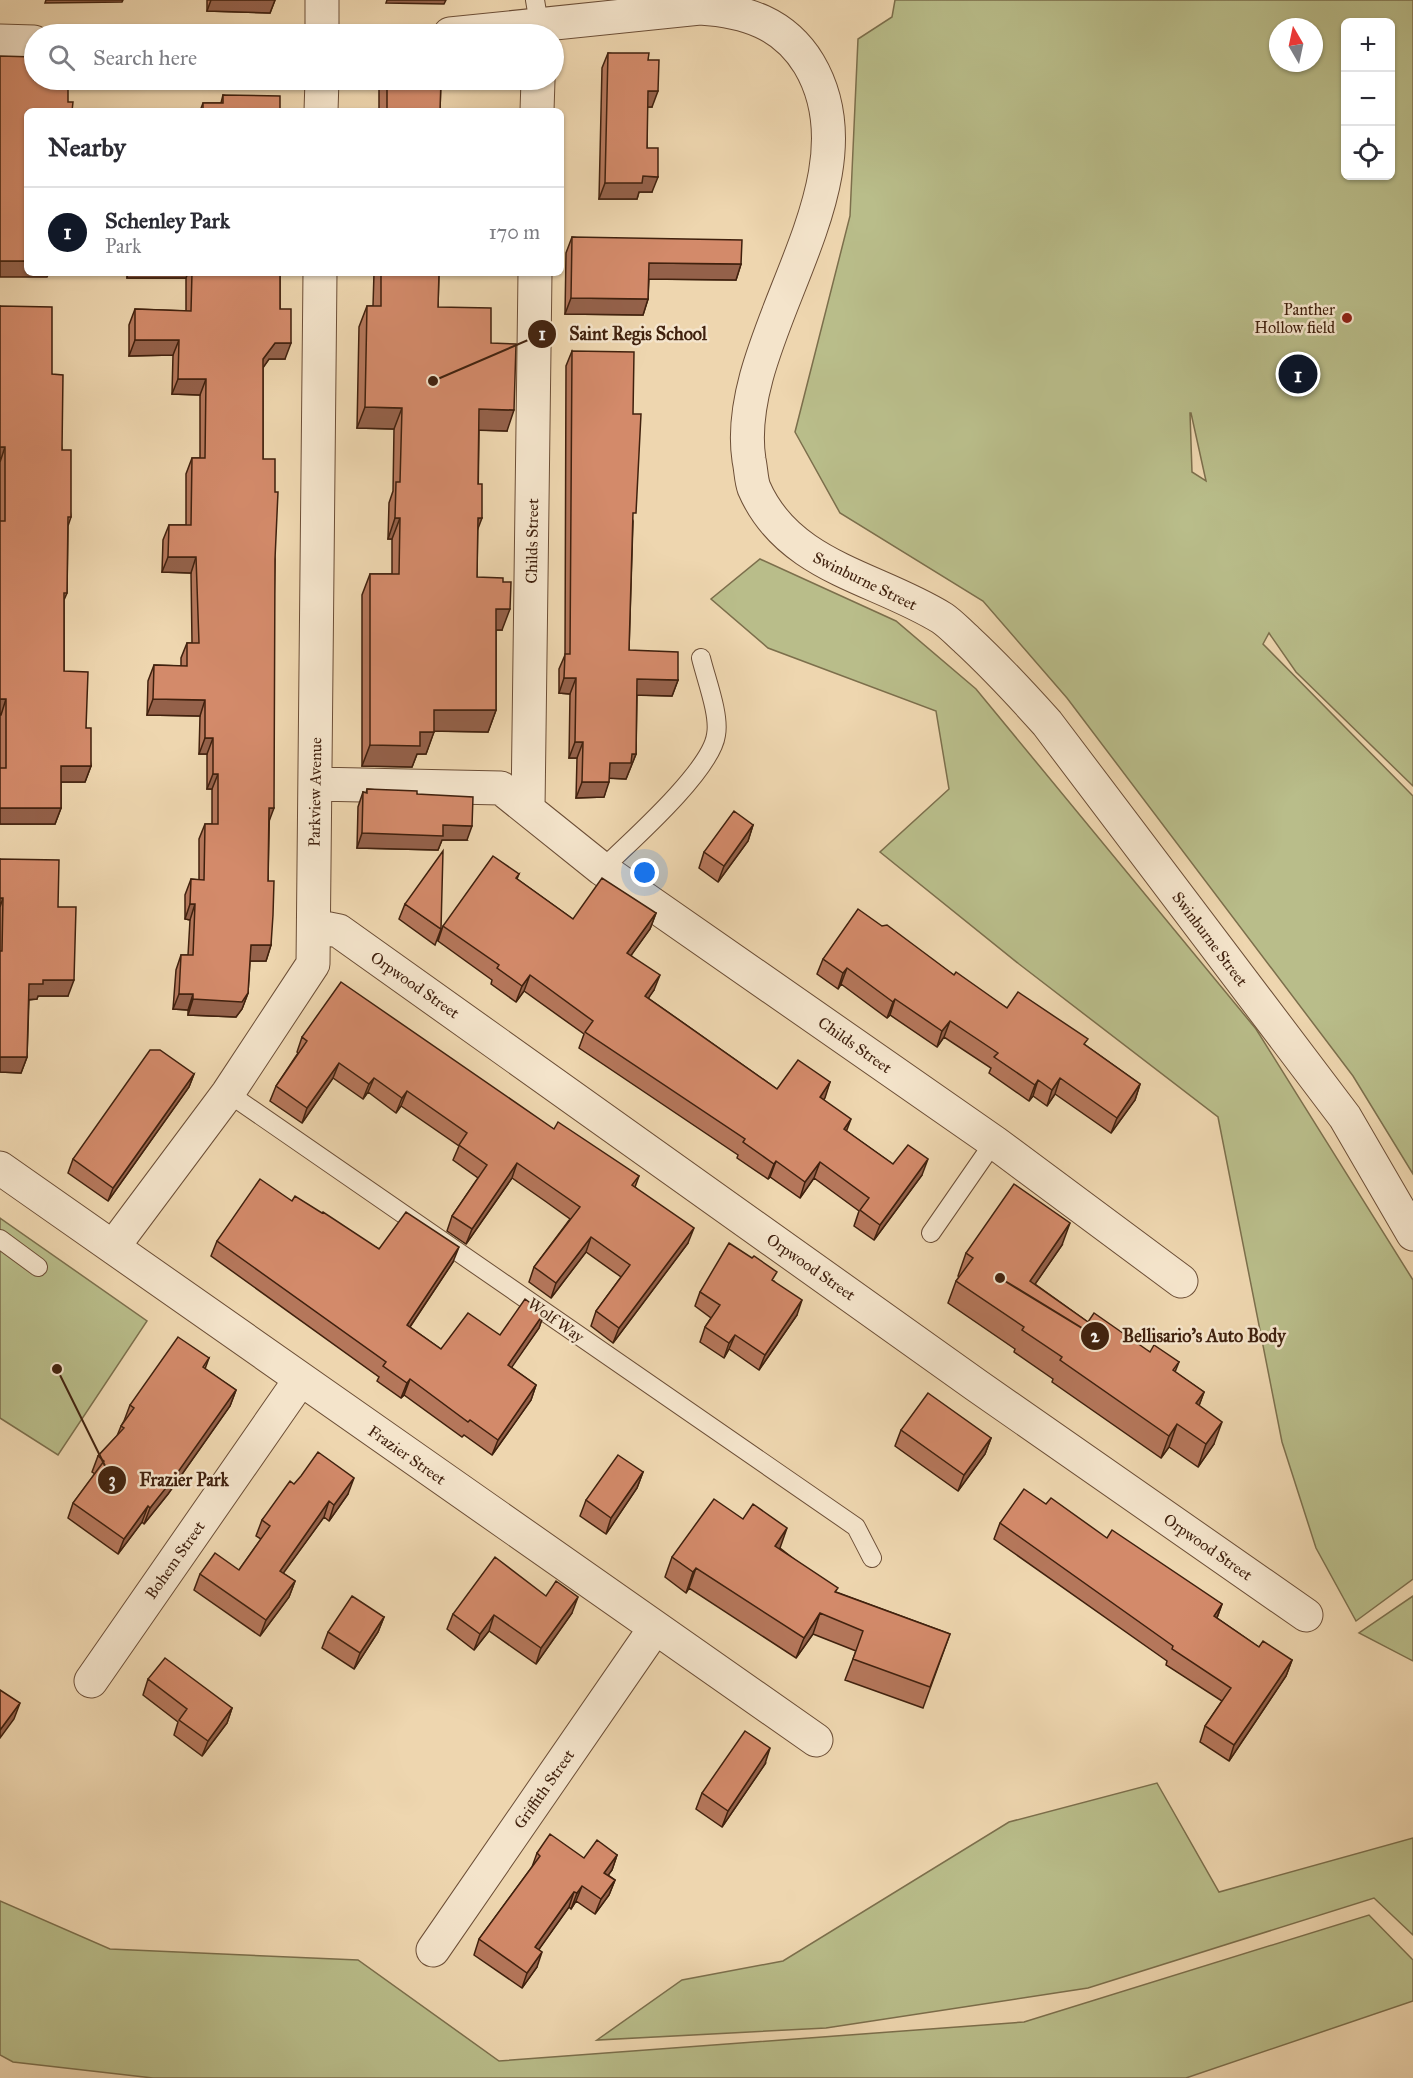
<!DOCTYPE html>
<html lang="en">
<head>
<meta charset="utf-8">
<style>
	:root { --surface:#fff; --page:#f7f7f7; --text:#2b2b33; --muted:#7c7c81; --line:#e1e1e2; --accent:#111827 }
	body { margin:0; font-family:"IM FELL Great Primer",serif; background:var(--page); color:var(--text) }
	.controls { position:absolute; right:18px; top:18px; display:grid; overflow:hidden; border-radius:9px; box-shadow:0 2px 4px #0004 }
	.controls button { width:54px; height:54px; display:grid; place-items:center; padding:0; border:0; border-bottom:2px solid var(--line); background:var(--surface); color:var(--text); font:30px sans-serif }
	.compass { position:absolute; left:1269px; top:18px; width:54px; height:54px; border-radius:50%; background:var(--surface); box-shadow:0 2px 4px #0004; rotate:351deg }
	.you { position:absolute; left:645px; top:873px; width:21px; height:21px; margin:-15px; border:4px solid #fff; border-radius:50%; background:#1a73e8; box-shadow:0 0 0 9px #1a73e833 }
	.badge { display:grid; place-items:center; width:39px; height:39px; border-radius:50%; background:var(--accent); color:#fff; font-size:20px; font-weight:700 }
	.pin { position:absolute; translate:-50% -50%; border:3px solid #fff; box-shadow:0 2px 6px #0006 }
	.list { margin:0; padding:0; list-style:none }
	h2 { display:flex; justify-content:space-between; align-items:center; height:78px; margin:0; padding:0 24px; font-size:26px }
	h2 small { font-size:20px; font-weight:400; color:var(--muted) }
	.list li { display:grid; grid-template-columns:39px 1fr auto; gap:18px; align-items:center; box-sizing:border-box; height:90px; padding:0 24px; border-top:2px solid var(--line) }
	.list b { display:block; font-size:22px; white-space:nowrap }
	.list p { margin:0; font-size:20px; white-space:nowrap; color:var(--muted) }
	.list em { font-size:20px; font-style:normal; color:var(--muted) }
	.icon { flex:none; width:33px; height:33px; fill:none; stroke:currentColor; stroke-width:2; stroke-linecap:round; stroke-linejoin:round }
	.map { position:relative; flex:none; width:1413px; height:2078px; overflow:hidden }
	.search { position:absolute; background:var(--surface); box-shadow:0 2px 4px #0004; left:24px; top:24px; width:540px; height:66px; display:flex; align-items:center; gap:15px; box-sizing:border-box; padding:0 21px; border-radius:33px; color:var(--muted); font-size:22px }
	.panel { position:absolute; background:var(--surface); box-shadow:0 2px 4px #0004; left:24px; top:108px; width:540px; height:168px; border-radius:9px }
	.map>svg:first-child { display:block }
	.green { fill:#b9bd8a; stroke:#7c6f4c; stroke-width:1.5; fill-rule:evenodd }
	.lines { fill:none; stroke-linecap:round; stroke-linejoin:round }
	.service-casing { stroke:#6c4e36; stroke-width:20 }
	.minor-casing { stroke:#6c4e36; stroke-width:35 }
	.tertiary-casing { stroke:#6c4e36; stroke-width:35 }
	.service { stroke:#f4e4cb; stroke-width:18 }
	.minor { stroke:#f4e4cb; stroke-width:33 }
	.tertiary { stroke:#f4e4cb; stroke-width:33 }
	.wall { fill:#b5775b; stroke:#40210e; stroke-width:1.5 }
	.shaded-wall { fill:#94614a; stroke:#40210e; stroke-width:1.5 }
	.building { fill:#d38a6a; stroke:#40210e; stroke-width:1.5 }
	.poi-dot { fill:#8f2418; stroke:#f4e4cb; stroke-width:2 }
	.labels { text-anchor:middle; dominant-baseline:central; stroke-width:5; stroke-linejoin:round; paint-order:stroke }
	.poi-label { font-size:16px; fill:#40210e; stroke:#f4e4cb; text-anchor:end }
	.street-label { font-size:16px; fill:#40210e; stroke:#f4e4cb }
	.leader { fill:none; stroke:#40210e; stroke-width:2 }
	.callout-dot { fill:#40210e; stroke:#f4e4cb; stroke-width:2 }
	.mark-label { font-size:18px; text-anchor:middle; font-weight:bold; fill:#fff }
	.callout-label { font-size:18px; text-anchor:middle; font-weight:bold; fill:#40210e; stroke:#f4e4cb; stroke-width:5; stroke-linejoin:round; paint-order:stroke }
</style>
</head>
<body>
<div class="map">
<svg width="1413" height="2078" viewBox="0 0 1413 2078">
	<rect width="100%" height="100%" fill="#eed6af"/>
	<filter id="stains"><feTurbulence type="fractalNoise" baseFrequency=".00333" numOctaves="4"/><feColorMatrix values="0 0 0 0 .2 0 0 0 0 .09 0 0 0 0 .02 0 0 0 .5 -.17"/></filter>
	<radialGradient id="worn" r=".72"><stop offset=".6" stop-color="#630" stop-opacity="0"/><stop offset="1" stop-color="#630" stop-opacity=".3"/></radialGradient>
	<path class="green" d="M895 0H1413V786L1296 672 1269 633 1263 644 1413 796V1174L1353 1076 1067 698 983 601 840 513 795 432 850 216 858 39 892 17ZM1346 22H1390V176H1346ZM1278 27H1314V63H1278ZM1190 413H1191L1206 481 1192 472Z
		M760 559 896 621 976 689 1256 1029 1413 1280V1579L1356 1621 1316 1548 1282 1442 1218 1117 1019 964 880 852 949 789 936 711 768 648 711 599Z
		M0 1218 147 1321 58 1455 0 1418Z
		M1413 1596V1661L1359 1633Z
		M1157 1783 1219 1892 1413 1838V1935L1374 1898 1088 1988 826 2028 597 2040 682 1980 783 1961 1009 1822Z
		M0 1901 110 1949 358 1960 499 2061 1024 2022 1369 1915 1413 1960V2001L1186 2078H153L13 2062 0 2055Z"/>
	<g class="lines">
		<defs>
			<path id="service" d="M535 0 539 24
				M602 869C629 843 711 771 716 735 720 715 706 679 701 658
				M228 1093 856 1527 872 1558
				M931 1233 994 1142
				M0 1239 38 1267"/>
			<path id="minor" d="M321 111 322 80
				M537 111 538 80
				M315 784 501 788 602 869 994 1142 1181 1281
				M528 809 535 273
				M314 926 339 931 976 1385 1306 1615
				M0 1168 816 1740
				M113 1247 228 1093 313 964 320 273
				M91 1681 300 1380
				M433 1950 655 1628"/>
			<path id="tertiary" d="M322 34V0
				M450 34 700 8C746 11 784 23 809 64 881 185 730 336 749 460 751 469 751 480 754 488 788 567 876 577 942 618 951 624 959 633 967 640 995 666 1021 694 1047 723L1345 1117 1413 1234
				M0 41 34 42"/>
		</defs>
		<use href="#service" class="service-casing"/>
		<use href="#minor" class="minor-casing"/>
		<use href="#tertiary" class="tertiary-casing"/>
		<use href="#service" class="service"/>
		<use href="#minor" class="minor"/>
		<use href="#tertiary" class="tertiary"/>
	</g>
	<path class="wall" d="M207 0H275L270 13 207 11Z
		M608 53 648 60 652 107H647V148L652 192H639L637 199H599L602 68Z
		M379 80H441L440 111H379Z
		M223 95 280 111H200L203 103H221Z
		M572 237 741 264 736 280 649 279 648 299 643 315 565 314 566 253Z
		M127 273H280V309L285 359H269L263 367V459L275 559 268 881 271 945 266 961H250L248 993 242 1009 236 1017 188 1015V1010L173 1009 176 970 181 955H188L190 920 185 919V895L191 879 199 880V839L205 824H212V789H207V754H199L200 716 147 715 148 681 154 665 181 666V658L187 643H192L191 573 162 572 163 540 169 525H186V474L192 458H200V395L172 394 173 355 129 356V325L135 309 186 311V278H127Z
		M374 273H439L438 307 491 343 507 431 479 430 477 577 502 630H496V710L488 732 434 731 426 754H417L412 767 362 766V595L370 574H392V539H388L389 503 393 491 394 429 357 428 359 327 367 306H373Z
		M0 306 52 374 71 517 68 526 67 593 64 600V671L86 728 91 766 85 782H61V808L55 824H0Z
		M572 351 633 521 629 650 678 680 672 696 637 695 636 754 626 779 609 778 604 797 576 798 577 758H569L570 694 559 693V669L565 655 566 366Z
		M367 789 417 794 467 840H442L438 850 357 848 358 807 363 792 366 793Z
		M753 825 748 841 718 882 699 868 704 852Z
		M0 859 58 907 68 996H38L37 999 29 1000 27 1057 21 1073 0 1072Z
		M519 874 517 879 573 919 656 913 650 929 631 955 654 990 648 998 777 1089 830 1082 823 1100 846 1131 893 1164 922 1175 874 1240 854 1226 859 1211 814 1178 800 1198 770 1177 768 1179 737 1158 738 1155 579 1048 584 1034 524 991 516 1002 491 984 492 980 438 941 443 926Z
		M405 904 441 929 435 945 399 919Z
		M882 926 954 975 1007 1008 1085 1045 1140 1084 1135 1100 1111 1133 1055 1094 1047 1106 1033 1096 1029 1101 989 1073 991 1068 944 1037 937 1047 890 1015 887 1018 841 984 838 989 817 974 823 959Z
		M302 1037 554 1129 639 1176 635 1187 688 1243 613 1343 591 1326 596 1311 621 1277 586 1252 551 1298 529 1282 534 1267 570 1219 545 1201 512 1178 466 1244 447 1231 452 1216 478 1178 453 1160 459 1146 401 1106 396 1113 368 1092 363 1099 333 1078 302 1123 270 1101 276 1086 298 1053 297 1052Z
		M194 1074 189 1087 108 1201 68 1173 73 1159Z
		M292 1201 379 1249 453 1262 410 1327 441 1349 500 1335 544 1313 539 1328 511 1367 536 1385 531 1400 492 1455 464 1435 462 1437 404 1395 401 1398 377 1381 379 1377 211 1256 217 1241Z
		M1062 1245 1035 1284 1088 1322 1150 1352 1179 1362 1175 1372 1204 1392 1199 1405 1214 1444 1198 1467 1169 1447 1161 1458 1052 1382 1053 1379 1014 1352 1015 1349 948 1303 956 1281 959 1277 958 1276 966 1253Z
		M774 1281 797 1315 759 1370 729 1349 724 1358 700 1342 705 1327 711 1318 695 1306 700 1292Z
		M209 1358 205 1369 236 1390 230 1406 168 1494 144 1524 142 1522 118 1554 68 1518 73 1503 95 1474 92 1472 98 1456 117 1436 121 1426 124 1421 130 1405Z
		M901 1430 991 1438 985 1454 958 1491 895 1446Z
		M643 1472 637 1488 606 1534 580 1516 586 1500Z
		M294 1484 348 1494 329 1521 324 1517 283 1573 295 1581 289 1597 260 1636 194 1590 200 1574 239 1570 261 1539 256 1536 262 1520Z
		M1046 1504 1222 1604 1217 1618 1259 1647 1292 1660 1286 1676 1229 1761 1200 1742 1205 1726 1222 1701 1166 1665 1167 1661 994 1539 1000 1523Z
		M743 1519 836 1592 950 1634 923 1708 845 1680 856 1651 813 1634 796 1658 689 1588 686 1593 665 1577 672 1557Z
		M546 1596 572 1613 536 1664 489 1631 474 1650 447 1629 453 1614Z
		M384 1617 378 1632 354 1669 322 1648 328 1632Z
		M148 1679 232 1708 227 1723 202 1756 174 1735 178 1722 143 1695Z
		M765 1764 722 1827 696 1809 702 1793Z
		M537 1853 584 1858 617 1855 612 1870 608 1875 615 1880 609 1895 595 1914 576 1901 571 1909 569 1907 539 1949 537 1967 522 1988 474 1955 479 1939 532 1867Z"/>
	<path class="shaded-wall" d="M46 0H123L122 2 45 3Z
		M211 0H275L270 13 207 11Z
		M387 0H446L444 4 386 3Z
		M648 91H658L652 107H642Z
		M643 176 658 177 652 192H639L637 199H599L605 183Z
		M0 261H27V273H49L47 277H0Z
		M649 263 741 264 736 280 643 279Z
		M128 273H188L186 278H127Z
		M571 298 648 299 643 315 565 314Z
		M135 340H179L173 355 129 356Z
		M275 343H291L285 359H269L258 375 263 359Z
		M178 379H206L200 395 172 394Z
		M365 407 402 408 394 429 357 428Z
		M479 409 514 410 507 431 472 430Z
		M0 447H5L0 462Z
		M395 518H400L392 539H388Z
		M478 518H482L474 539Z
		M168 557H196L191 573 162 572Z
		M496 609H510L502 630H488Z
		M564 678H576L570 694 559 693Z
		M637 679 678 680 672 696 631 695Z
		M0 699H6L1 715H0Z
		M153 699 205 700 200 716 147 715Z
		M434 710H496L488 732 427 731Z
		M420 732H434L426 754H417L412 767 362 766 370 745Z
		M205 738H213L207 754H199Z
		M575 742H583L577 758H569Z
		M632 754H636L626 779 604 778 610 763Z
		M61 766H91L85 782H55Z
		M213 774H218L212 789H207Z
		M582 782H609L604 797 576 798Z
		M0 808H61L55 824H0Z
		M269 808H274L268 824Z
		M443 825 472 826 467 840H442L438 850 357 848 362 833Z
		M753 825 748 841 718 882 724 866Z
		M0 898H3L0 907Z
		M190 904H195L190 920 185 919Z
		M656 913 650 929 622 968 627 953Z
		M251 945H271L266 961H245Z
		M847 968 841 984 838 989 843 973Z
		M530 975 524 991 516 1002 522 986Z
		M660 975 654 990 639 1012 645 996Z
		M43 980H74L68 996H38L37 999 23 1000 29 984Z
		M248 993 242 1009 236 1017 188 1015 193 999Z
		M179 994H193L188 1010 173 1009Z
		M895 999 890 1015 887 1018 893 1002Z
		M950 1021 944 1037 937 1047 942 1031Z
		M0 1057H27L21 1073 0 1072Z
		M339 1063 333 1078 302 1123 307 1108Z
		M194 1074 189 1087 108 1201 113 1188Z
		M374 1078 368 1092 363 1099 369 1084Z
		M1060 1078 1055 1094 1047 1106 1052 1090Z
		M1038 1080 1033 1096 1029 1101 1035 1085Z
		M830 1082 825 1098 814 1113 820 1097Z
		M1140 1084 1135 1100 1111 1133 1117 1118Z
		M407 1091 401 1106 396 1113 402 1098Z
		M851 1119 845 1135 844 1129Z
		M928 1159 922 1175 874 1240 880 1225Z
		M776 1161 770 1177 768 1179 774 1164Z
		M820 1162 814 1178 800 1198 805 1182Z
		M517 1163 512 1178 466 1244 472 1229Z
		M1070 1223 1062 1245 1022 1303 1030 1281Z
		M694 1228 688 1243 613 1343 619 1328Z
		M591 1237 586 1252 551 1298 556 1283Z
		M459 1247 453 1262 401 1340 407 1325Z
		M802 1300 797 1315 759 1370 765 1355Z
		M544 1313 539 1328 503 1380 508 1365Z
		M735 1335 729 1349 724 1358 729 1343Z
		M410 1379 404 1395 401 1398 407 1383Z
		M536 1385 531 1400 492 1455 498 1440Z
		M236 1390 230 1406 168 1494 144 1524 150 1508Z
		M1204 1392 1196 1414V1403Z
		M1222 1422 1214 1444 1198 1467 1206 1444Z
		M1177 1424 1169 1447 1161 1458 1169 1436Z
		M991 1438 985 1454 958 1491 964 1475Z
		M643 1472 637 1488 606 1534 611 1518Z
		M354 1478 348 1494 329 1521 334 1505Z
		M329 1501 324 1517 274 1586 280 1571Z
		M148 1506 142 1522 118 1554 124 1539Z
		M787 1528 780 1548 768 1566 775 1546Z
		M696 1568 689 1588 686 1593 693 1572Z
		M295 1581 289 1597 260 1636 266 1620Z
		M578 1597 572 1613 536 1664 541 1648Z
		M1222 1604 1216 1620 1214 1616Z
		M820 1613 813 1634 796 1658 804 1638Z
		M494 1615 489 1631 474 1650 480 1634Z
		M384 1617 378 1632 354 1669 360 1653Z
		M1292 1660 1286 1676 1229 1761 1234 1745Z
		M20 1703 14 1719 0 1738V1730Z
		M232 1708 227 1723 202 1756 208 1741Z
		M770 1748 765 1764 722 1827 728 1811Z
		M617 1855 612 1870 599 1888 604 1873Z
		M615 1880 609 1895 595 1914 601 1899Z
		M582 1886 576 1901 571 1909 577 1893Z
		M574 1892 569 1907 530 1962 535 1947Z
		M542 1952 537 1967 522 1988 527 1973Z"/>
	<path class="building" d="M608 53H649L648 60H659L658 91H648L647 148H658V177L643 176 642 183H605Z
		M0 56 34 57V80H68V102H73L72 111H27V261H0Z
		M387 80H441L440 111H387Z
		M223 95 280 96V111H203V103H223Z
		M572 237 742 240 741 264 649 263 648 299 571 298Z
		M192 273H280V309H291V343H275L263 359V459H275V492H278L275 559 274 808H269L268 881H274L273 915 271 945H251L248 993 242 1002 193 999V994H179L181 955H193L195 904H190L191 879 204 880 205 824H218V774H213V738H205V700L153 699 154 665 187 666V643H199L196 557H168L169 525H191L192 458H205L206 379H178L179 340H135V309L191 311Z
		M381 273H439L438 307 491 308V343L516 344 514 410 479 409 478 484H482V518H478L477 577 503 578V582H511L510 609H496V710H434V732H420V746L370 745V574H399L400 518H395L396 482H400L402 408 365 407 367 306H381Z
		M0 306 52 307V374L63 375 62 450H71V517H68L67 593H64V671L88 672 86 728H91V766H61V808H0V768H6V699H0V521H5V447H0Z
		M572 351 634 352 633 414H641L636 513H633L629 650 678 652V680L637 679 636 754H632L631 763H610L609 782H582L583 742H575L576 678H564L565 654H570Z
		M367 789 417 791V794L473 797 472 826 443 825V836L362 833 363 792 367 793Z
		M734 811 753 825 724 866 704 852Z
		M443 851 441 929 405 904Z
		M493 856 519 874 516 878 573 919 602 878 656 913 627 953 660 975 645 996 777 1089 798 1060 830 1082 820 1097 851 1119 844 1129 893 1164 908 1145 928 1159 880 1225 860 1210 869 1198 820 1162 805 1182 776 1161 774 1164 743 1142 745 1139 585 1032 593 1021 530 975 522 986 497 968 499 965 443 926Z
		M0 859 59 860 58 907H76L74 980H43V984H29L27 1057H0V951H2L3 898H0Z
		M858 909 882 926 887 925 954 975 956 972 1007 1008 1018 992 1088 1039 1084 1044 1140 1084 1117 1118 1060 1078 1052 1090 1038 1080 1035 1085 994 1057 998 1053 950 1021 942 1031 895 999 893 1002 847 968 843 973 823 959Z
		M341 982 554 1129 558 1122 639 1176 632 1185 694 1228 619 1328 596 1311 630 1265 591 1237 556 1283 534 1267 580 1207 550 1186 517 1163 472 1229 452 1216 487 1165 459 1145 467 1133 407 1091 402 1098 374 1078 369 1084 339 1063 307 1108 276 1086 307 1041 302 1037Z
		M150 1050H160L194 1074 113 1188 73 1159Z
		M260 1179 292 1201 295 1196 322 1213 323 1212 379 1249 406 1212 459 1247 407 1325 441 1349 468 1313 500 1335 525 1299 544 1313 508 1365 536 1385 498 1440 470 1420 468 1422 410 1379 407 1383 383 1366 386 1362 217 1241Z
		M1014 1184 1070 1223 1030 1281 1088 1322 1094 1313 1150 1352 1154 1345 1179 1362 1173 1370 1204 1392 1196 1403 1222 1422 1206 1444 1177 1424 1169 1436 1060 1360 1062 1357 1022 1330 1024 1327 956 1281 973 1258 966 1253Z
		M729 1243 752 1258 754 1256 777 1272 772 1280 802 1300 765 1355 735 1335 729 1343 705 1327 720 1305 700 1292Z
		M178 1337 209 1358 203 1367 236 1390 173 1479 150 1508 148 1506 124 1539 73 1503 104 1461 98 1456 124 1428 121 1426 134 1408 130 1405Z
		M928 1393 991 1438 964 1475 901 1430Z
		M318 1452 354 1478 334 1505 329 1501 280 1571 295 1581 266 1620 200 1574 215 1553 239 1570 270 1526 262 1520 290 1481 294 1484 301 1476Z
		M618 1455 643 1472 611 1518 586 1500Z
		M1024 1489 1046 1504 1051 1498 1107 1538 1112 1530 1222 1604 1214 1616 1259 1647 1263 1641 1292 1660 1234 1745 1205 1726 1231 1688 1172 1649 1173 1646 1000 1523Z
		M714 1499 743 1519 753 1504 787 1528 775 1546 838 1588 835 1592 950 1634 930 1687 853 1659 863 1631 820 1613 804 1638 696 1568 693 1572 672 1557Z
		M495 1557 546 1596 556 1581 578 1597 541 1648 494 1615 480 1634 453 1614Z
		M352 1596 384 1617 360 1653 328 1632Z
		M165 1658 232 1708 208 1741 179 1720 187 1709 148 1679Z
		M0 1690 20 1703 0 1730Z
		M745 1731 770 1748 728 1811 702 1793Z
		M550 1834 584 1858 597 1840 617 1855 604 1873 615 1880 601 1899 582 1886 577 1893 574 1892 535 1947 542 1952 527 1973 479 1939 540 1856 537 1853Z"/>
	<circle class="poi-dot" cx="1347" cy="318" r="6"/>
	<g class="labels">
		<g class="poi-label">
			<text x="1335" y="309">Panther<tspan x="1335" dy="18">Hollow field</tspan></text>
		</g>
		<g class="street-label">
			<text transform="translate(532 541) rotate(-89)">Childs Street</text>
			<text transform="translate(865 581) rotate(26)">Swinburne Street</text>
			<text transform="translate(315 792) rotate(-89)">Parkview Avenue</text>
			<text transform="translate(1210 939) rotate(53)">Swinburne Street</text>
			<text transform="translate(415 985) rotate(35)">Orpwood Street</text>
			<text transform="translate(855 1045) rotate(35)">Childs Street</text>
			<text transform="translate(811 1267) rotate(35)">Orpwood Street</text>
			<text transform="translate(556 1320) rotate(35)">Wolf Way</text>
			<text transform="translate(407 1455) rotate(35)">Frazier Street</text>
			<text transform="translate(1208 1547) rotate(35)">Orpwood Street</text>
			<text transform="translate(175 1560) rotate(-55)">Bohem Street</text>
			<text transform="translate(544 1789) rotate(-55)">Griffith Street</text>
		</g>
	</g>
	<path class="leader" d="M433 381L542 334M1000 1278L1095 1336M57 1369L112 1480"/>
	<g class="callout-dot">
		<circle cx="433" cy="381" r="6"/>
		<circle cx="1000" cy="1278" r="6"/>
		<circle cx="57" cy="1369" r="6"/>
		<circle cx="542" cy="334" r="15"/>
		<circle cx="1095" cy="1336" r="15"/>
		<circle cx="112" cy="1480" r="15"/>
	</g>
	<g class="mark-label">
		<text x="542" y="340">1</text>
		<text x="1095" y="1342">2</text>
		<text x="112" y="1486">3</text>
	</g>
	<g class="callout-label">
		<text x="638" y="340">Saint Regis School</text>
		<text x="1204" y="1342">Bellisario's Auto Body</text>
		<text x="184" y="1486">Frazier Park</text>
	</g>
	<rect width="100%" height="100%" filter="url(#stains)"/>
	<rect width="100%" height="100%" fill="url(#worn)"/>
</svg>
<div class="controls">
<button>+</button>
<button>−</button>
<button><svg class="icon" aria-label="locate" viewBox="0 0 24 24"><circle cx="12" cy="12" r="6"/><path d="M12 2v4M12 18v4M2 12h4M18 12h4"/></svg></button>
</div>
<svg class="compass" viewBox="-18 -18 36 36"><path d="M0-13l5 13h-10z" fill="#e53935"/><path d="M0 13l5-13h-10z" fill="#7c7c81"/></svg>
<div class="you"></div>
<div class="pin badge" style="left:1298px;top:374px">1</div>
<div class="search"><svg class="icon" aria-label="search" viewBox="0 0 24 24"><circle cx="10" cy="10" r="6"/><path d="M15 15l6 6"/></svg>Search here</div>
<section class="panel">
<h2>Nearby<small></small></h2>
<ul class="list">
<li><span class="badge">1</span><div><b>Schenley Park</b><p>Park</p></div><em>170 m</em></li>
</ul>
</section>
</div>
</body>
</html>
